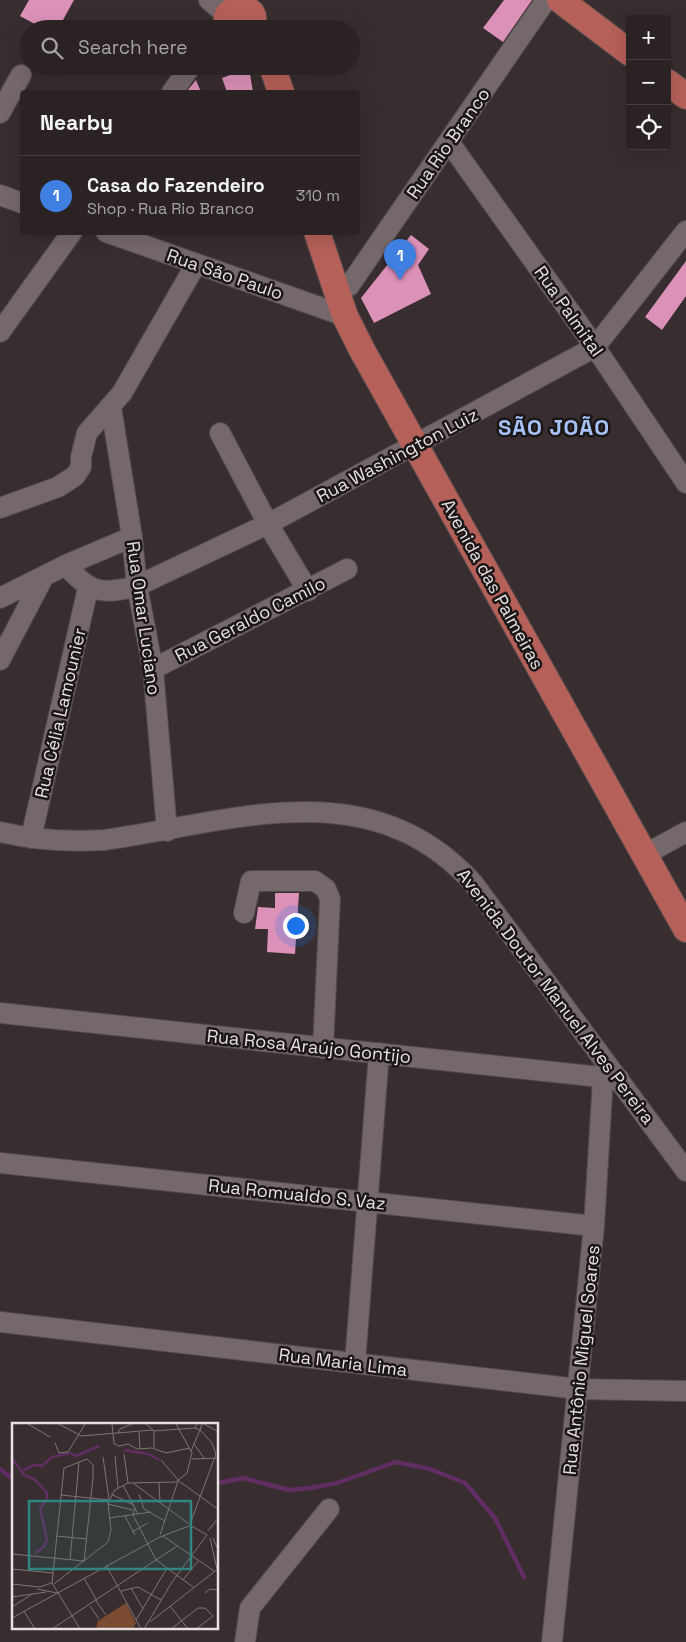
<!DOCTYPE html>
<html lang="en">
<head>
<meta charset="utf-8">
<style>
	:root { --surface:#2a2223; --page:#362f30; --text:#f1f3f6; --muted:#a5a4a6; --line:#463f41; --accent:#8bbbb9 }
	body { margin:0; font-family:"Space Grotesk",sans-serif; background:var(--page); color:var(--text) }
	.controls { position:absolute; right:15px; top:15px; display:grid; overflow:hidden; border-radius:5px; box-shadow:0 5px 20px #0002 }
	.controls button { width:45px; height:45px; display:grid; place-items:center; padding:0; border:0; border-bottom:1px solid var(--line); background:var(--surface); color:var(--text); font:25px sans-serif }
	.you { position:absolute; left:295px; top:925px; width:18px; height:18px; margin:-12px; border:4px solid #fff; border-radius:50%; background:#1a73e8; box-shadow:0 0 0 8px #1a73e833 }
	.badge { display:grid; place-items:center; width:32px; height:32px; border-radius:50%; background:var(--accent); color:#fff; font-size:16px; font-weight:700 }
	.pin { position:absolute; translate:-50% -41px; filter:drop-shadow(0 1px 2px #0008) }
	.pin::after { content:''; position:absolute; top:26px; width:18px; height:15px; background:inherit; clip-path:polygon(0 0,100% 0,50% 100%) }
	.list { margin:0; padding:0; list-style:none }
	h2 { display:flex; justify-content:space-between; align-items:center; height:65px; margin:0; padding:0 20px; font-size:21px }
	h2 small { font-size:16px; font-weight:400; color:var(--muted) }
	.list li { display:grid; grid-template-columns:32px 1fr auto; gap:15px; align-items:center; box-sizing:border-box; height:80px; padding:0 20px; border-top:1px solid var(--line) }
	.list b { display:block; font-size:19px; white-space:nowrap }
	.list p { margin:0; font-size:16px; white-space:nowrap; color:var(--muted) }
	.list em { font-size:16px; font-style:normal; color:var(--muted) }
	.icon { flex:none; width:28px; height:28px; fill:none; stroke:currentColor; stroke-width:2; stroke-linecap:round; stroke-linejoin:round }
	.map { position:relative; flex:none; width:686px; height:1642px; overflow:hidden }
	.search { position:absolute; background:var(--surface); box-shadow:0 5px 20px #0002; left:20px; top:20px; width:340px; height:55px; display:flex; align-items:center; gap:12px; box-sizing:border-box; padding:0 18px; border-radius:28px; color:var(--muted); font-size:19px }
	.panel { position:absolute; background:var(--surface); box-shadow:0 5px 20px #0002; left:20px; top:90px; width:340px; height:145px; border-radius:5px }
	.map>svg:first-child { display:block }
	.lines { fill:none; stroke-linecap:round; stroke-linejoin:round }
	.stream { stroke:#602e62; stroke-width:4.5 }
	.building { fill:#dc91b9 }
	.minor-casing { stroke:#534a4c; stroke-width:22 }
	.major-casing { stroke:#534a4c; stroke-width:28 }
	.minor { stroke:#75686a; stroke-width:20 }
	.major { stroke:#b56059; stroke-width:26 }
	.labels { text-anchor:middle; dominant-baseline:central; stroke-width:5; stroke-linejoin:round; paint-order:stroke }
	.street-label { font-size:18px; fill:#e8e1e2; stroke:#1c1717 }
	.district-label { font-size:22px; font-weight:bold; letter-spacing:1px; fill:#a7c2f7; stroke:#1c1717 }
	.inset-river { fill:none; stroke:#602e62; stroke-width:2.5 }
	.inset-road { fill:none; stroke:#7e7577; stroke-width:1 }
	.view { fill:#30867f; fill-opacity:0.15; stroke:#30867f; stroke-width:2.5 }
	.inset-edge { fill:none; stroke:#e8e1e2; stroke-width:2.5 }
</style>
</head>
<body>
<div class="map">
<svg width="686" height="1642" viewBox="0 0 686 1642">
	<rect width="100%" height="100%" fill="#382d2f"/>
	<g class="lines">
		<path class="stream" d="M0 1469 14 1480
			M218 1483 243 1478 289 1490 310 1488 337 1483 396 1462 430 1469 465 1483 495 1518 524 1577"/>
	</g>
	<path class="building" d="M29 0H74L58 29H44L20 16Z
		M504 0H532L503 42 483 28Z
		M249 68 253 92H227L222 78Z
		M196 80 201 92H186Z
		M411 235 429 249 418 265 431 294 374 323 361 298Z
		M686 261V296L662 330 645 317Z
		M275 893H299L295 954 267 952 268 929H255L258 907 275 908Z"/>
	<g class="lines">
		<defs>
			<path id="minor" d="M209 0 227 15
				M172 92 191 66
				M0 113 21 75
				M449 142 595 347 686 483
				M0 195 22 203
				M106 232 345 316
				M349 286 546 0
				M0 332 72 232
				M111 407 132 537 137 586 153 669 167 831
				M220 433 268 524 308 591
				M0 508 58 487 75 476 81 467V457L87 433 122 393 196 264
				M66 565C89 593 102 595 137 586L268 524 595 347 686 231
				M0 598 66 565 132 537
				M0 660 44 576
				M153 669 347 569
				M0 832C34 840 68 842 104 840 233 822 370 769 473 883L686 1171
				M31 838 88 588
				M644 855 686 832
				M244 913 251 881H315L326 889 330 899 323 1048
				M0 1013 619 1079
				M0 1163 594 1226
				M0 1322 578 1389 686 1391
				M355 1363 379 1053
				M245 1642 250 1608 329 1509
				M552 1642 594 1226 603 1078"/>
			<path id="major" d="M560 0 630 53
				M235 29C208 11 257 0 253 20L245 29
				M272 66 281 92
				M667 82 686 96
				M317 232 345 316 362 350 686 929"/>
		</defs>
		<use href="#minor" class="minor-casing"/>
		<use href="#major" class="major-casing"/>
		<use href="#minor" class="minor"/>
		<use href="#major" class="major"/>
	</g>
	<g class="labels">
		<g class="street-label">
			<text transform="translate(448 143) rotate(-55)">Rua Rio Branco</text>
			<text transform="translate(225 274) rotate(19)">Rua São Paulo</text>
			<text transform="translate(569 311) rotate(55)">Rua Palmital</text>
			<text transform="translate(397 455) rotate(-28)">Rua Washington Luiz</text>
			<text transform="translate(493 584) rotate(61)">Avenida das Palmeiras</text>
			<text transform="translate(144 618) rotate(82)">Rua Omar Luciano</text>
			<text transform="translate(250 619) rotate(-27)">Rua Geraldo Camilo</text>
			<text transform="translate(60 713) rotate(-77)">Rua Célia Lamounier</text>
			<text transform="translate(556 996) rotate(53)">Avenida Doutor Manuel Alves Pereira</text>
			<text transform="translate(309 1046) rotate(6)">Rua Rosa Araújo Gontijo</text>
			<text transform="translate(297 1194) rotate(6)">Rua Romualdo S. Vaz</text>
			<text transform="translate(581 1360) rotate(-84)">Rua Antônio Miguel Soares</text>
			<text transform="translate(343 1362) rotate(7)">Rua Maria Lima</text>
		</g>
		<g class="district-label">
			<text x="554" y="427">SÃO JOÃO</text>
		</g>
	</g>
	<g transform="translate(12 1423)">
		<rect width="206" height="206" fill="#382d2f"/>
		<path d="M114 180 124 200 121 206H84L86 198Z" fill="#7a4b31"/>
		<path class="inset-river" d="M112 27 136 31 147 37M0 35 12 52 22 56 35 70V77L28 85 35 117 32 124 23 130M11 47 22 42 30 43 40 34 59 30 64 33 87 23"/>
		<path class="inset-road" d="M16 1 38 14M47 1 69 13 141 7M100 1 102 21 107 23 116 21 125 26 140 25 154 30 178 25M134 1 142 8 183 5M185 1 183 5 188 7 190 1M192 1 207 9M127 9 128 26M106 10 108 6 120 1M43 20 47 30 56 29 73 1M182 21 192 35M142 25V7M112 31 116 60M103 33 106 65M91 34 97 76M180 36 207 35M149 37 167 58 207 87M121 60 177 101M147 60 148 79M111 62 126 91M99 71 122 82M127 71 132 86 153 98M49 72 97 77M96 81 121 87M123 85 121 92 144 137 181 164M113 93 123 112M97 95 139 89M178 101 204 31 200 20 188 7 179 28M178 102 195 112M196 108 207 94M120 109 136 100M148 112 166 58M44 113 75 116M151 113 202 148M198 115 205 146M201 115 207 129M0 131 72 138M58 137 67 39M94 142 129 206M0 146 41 150M72 155 85 178M171 157 186 138M40 160 52 45 75 36 81 42V55L72 139M0 161 27 164 40 160 68 206M42 161 96 119 99 107 96 80 103 67 116 60 164 59 175 50 180 30 164 1M119 165 131 186M25 166 45 170M109 168 126 164 149 177M193 170 198 166 207 167M0 174 34 169M84 178 94 192M78 183 87 196M158 183 176 206M0 184 19 172M12 188 23 206M0 195 148 114 177 103M124 197 155 145M138 199 207 145M40 206 165 123M132 206 160 159 195 112M159 206 186 185H193L201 193 184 206"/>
		<path class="view" d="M17 78H179V146H17Z"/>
		<rect width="206" height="206" class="inset-edge"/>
	</g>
</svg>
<div class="controls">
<button>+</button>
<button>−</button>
<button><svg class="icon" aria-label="locate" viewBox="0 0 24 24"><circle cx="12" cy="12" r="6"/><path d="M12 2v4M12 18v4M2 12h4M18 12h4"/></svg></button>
</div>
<div class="you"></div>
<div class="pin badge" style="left:400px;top:280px;background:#3f7fe0">1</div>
<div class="search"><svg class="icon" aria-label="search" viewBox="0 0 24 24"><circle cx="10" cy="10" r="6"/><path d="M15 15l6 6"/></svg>Search here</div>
<section class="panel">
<h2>Nearby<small></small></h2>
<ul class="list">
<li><span class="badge" style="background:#3f7fe0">1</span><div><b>Casa do Fazendeiro</b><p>Shop · Rua Rio Branco</p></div><em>310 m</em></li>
</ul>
</section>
</div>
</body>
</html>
